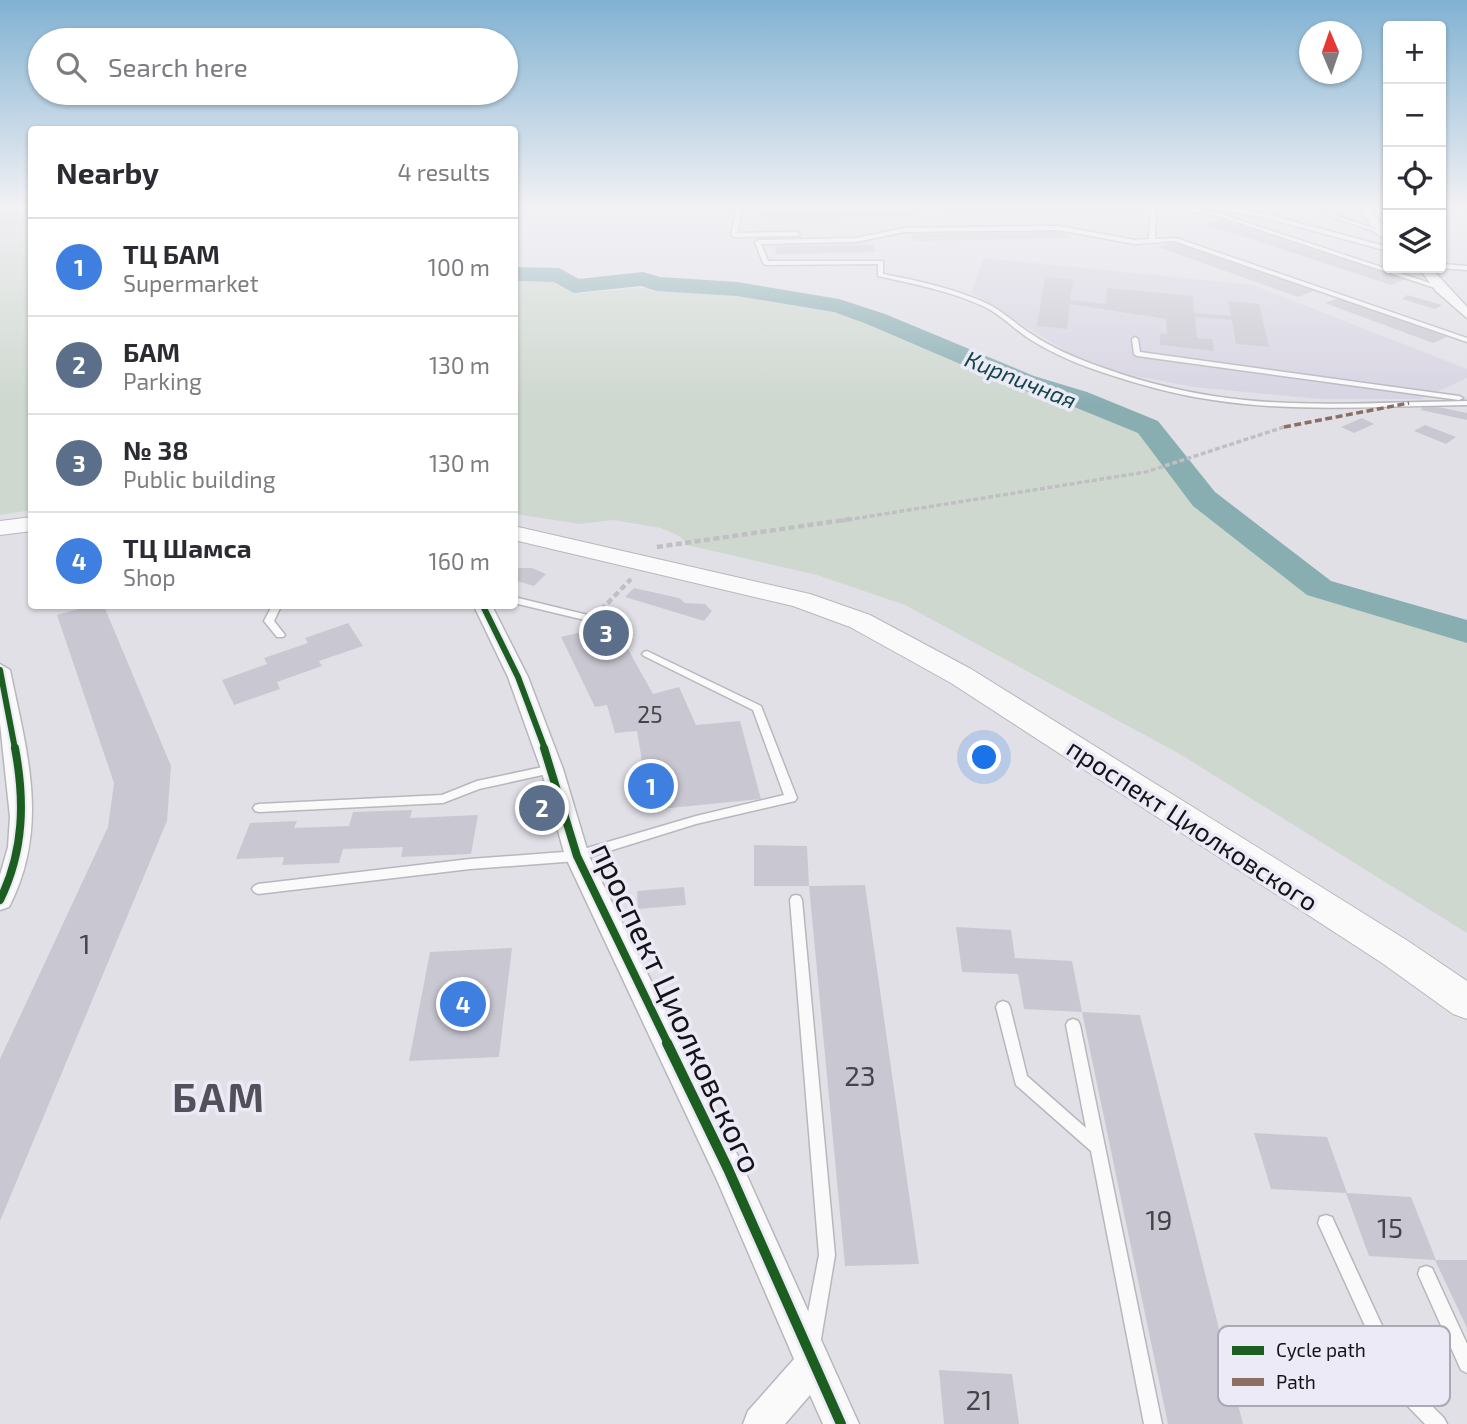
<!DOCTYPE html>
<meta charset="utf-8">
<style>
:root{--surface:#fff;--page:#f7f7f7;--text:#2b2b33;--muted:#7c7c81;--line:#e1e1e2;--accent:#ea580c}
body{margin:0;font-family:"Exo 2",sans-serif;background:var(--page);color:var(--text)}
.controls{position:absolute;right:21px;top:21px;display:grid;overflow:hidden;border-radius:7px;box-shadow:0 2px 5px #0004}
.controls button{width:63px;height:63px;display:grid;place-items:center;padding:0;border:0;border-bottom:2px solid var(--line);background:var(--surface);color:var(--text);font:35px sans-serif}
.compass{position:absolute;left:1299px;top:21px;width:63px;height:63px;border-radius:50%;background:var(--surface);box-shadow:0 2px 5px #0004;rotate:358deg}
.you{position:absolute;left:985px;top:758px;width:24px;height:24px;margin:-18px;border:5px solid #fff;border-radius:50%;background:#1a73e8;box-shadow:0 0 0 10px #1a73e833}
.badge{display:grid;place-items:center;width:46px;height:46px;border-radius:50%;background:var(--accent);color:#fff;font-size:23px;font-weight:700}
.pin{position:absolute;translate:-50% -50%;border:4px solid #fff;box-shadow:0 2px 7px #0006}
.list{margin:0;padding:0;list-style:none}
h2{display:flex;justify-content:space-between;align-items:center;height:91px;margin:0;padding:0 28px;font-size:30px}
h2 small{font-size:23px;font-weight:400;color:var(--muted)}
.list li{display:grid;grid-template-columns:46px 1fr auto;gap:21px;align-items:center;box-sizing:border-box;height:98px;padding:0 28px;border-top:2px solid var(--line)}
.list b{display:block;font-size:26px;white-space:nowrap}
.list p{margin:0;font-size:23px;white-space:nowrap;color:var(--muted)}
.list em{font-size:23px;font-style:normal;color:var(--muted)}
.icon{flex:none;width:38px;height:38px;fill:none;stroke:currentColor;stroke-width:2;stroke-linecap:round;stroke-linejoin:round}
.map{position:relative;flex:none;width:1467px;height:1424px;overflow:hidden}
.search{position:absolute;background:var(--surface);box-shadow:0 2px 5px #0004;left:28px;top:28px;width:490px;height:77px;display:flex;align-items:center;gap:18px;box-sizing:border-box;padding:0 24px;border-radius:38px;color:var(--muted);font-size:26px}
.panel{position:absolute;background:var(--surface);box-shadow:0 2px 5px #0004;left:28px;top:126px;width:490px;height:483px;border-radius:7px}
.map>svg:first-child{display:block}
</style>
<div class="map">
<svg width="1467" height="1424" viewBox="0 0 1467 1424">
<rect width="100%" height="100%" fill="#e1e0e7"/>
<!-- built -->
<path fill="#d7d4e2" d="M984 258 1253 285 1467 369V378L1421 399H1319L1194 387 1125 374 1072 355 971 293Z"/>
<!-- green -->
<path fill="#ced8cf" d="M0 205H31L32 510 0 515Z
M515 282H562L581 293 656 287 764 298 832 309 884 326 1134 428 1182 461 1215 511 1335 600 1467 636V933L1178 753 905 605 817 575 687 545 681 537 661 528 613 520 580 524 515 514Z"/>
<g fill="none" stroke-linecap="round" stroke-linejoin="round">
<!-- river -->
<path fill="#88aeb2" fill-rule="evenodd" d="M514 267 559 268 579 279 643 272 660 277 737 282 839 299 885 314 1034 376 1087 392 1158 421 1215 492 1331 581 1467 620V643L1307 595 1193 506 1138 433 1067 404 1016 388 867 324 834 312 737 296 657 291 641 286 574 293 554 282 514 281Z"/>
</g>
<!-- building -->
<path fill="#c9c8d2" d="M1138 207 1144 213 951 215 947 209Z
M913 210 916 217 765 219 764 212Z
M1220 219 1406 279 1391 285 1205 224Z
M1063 231 1069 238 914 241 910 234Z
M1174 242 1314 291 1298 297 1158 247Z
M873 245 876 252 776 254 775 246Z
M1045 277 1073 280 1070 300 1106 304 1107 288 1193 296 1194 313 1231 316 1228 301 1259 304 1269 347 1236 344 1232 320 1195 317 1197 338 1212 339 1214 351 1160 345V334H1167L1166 319 1070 304 1067 329 1037 326Z
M1407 295 1442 305 1435 309 1402 299Z
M1339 298 1447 337 1433 343 1325 303Z
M1424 404 1467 413V420L1421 410Z
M1362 418 1374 424 1354 433 1341 427Z
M1425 425 1456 437 1446 444 1414 431Z
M519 568H532L546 574 534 586 514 580V573Z
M634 588 679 598 685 603 705 604 712 611 704 621 625 597Z
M89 606H104L171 766 167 821 0 1221V1059L108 827 114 783 57 615Z
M348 623 363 646 319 661 322 666 277 682 280 689 234 705 222 680 267 664 264 658 308 643 305 638Z
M614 624 653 694 679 687 696 725 740 721 761 799 650 810 637 731 615 733 607 705 595 707 561 637Z
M412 810 410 818 478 815 471 854 401 857 403 847 343 849 339 863 282 865 284 857 236 859 250 823 297 821 294 828 349 826 353 812Z
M754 845 807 846 809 886 865 885 919 1264 845 1266 809 886H754Z
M684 887 686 905 638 909 637 891Z
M956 927 1011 930 1015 958 1072 961 1082 1012 1024 1009 1018 974 962 972Z
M512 948 499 1057 409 1061 430 952Z
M1082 1012 1140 1015 1243 1424H1168Z
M1254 1133 1327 1137 1347 1193 1411 1197 1436 1260H1467V1328L1435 1260 1369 1256 1346 1193 1271 1189Z
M939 1370 1012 1374 1019 1424H944Z"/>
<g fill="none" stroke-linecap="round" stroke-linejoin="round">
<!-- service casing -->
<g stroke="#b7b7bc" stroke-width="3">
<path id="service" d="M885 205H1048L1046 207 742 210 737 233 797 232 800 234 797 236 734 237 731 235 737 208 740 206Z
M1151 205H1168L1218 213 1442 287V289H1438L1215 215 1156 206 1155 239 1176 238 1467 338V342L1174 241 1135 244 1058 230 904 232 856 242 761 244 768 261H883V274C919 281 957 289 990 305 1005 313 1018 326 1033 335 1052 348 1074 357 1095 365 1133 379 1173 390 1213 396 1296 409 1383 402 1467 401V405C1383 406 1296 413 1213 400 1171 394 1130 382 1090 368 1068 360 1047 350 1028 338 1013 328 1001 315 985 307 951 291 914 284 878 276V264L766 265 763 263 755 242 758 240 856 238 904 228 1058 226 1135 240 1149 239Z
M1298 205H1305L1384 232 1379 233Z
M1214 206 1262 213 1388 247V251L1262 217 1212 209Z
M1441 264 1467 266V270L1441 268Z
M1135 337 1138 339 1140 352 1459 396 1463 398 1459 400 1137 356 1134 354 1132 339Z
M514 597 596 617 598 619 593 622 514 603Z
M272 606H281L274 621 285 635 283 637H277L264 621Z
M647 651 761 706 797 798 795 801 696 824 577 861 470 869 258 894 254 892 252 889 254 886 258 884 470 859 577 851 696 816 784 795 753 710 644 656 642 654 644 652Z
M552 765 556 766 558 769 556 772 479 789 443 803 259 812 255 811 253 808 255 805 259 804 442 795 477 781Z
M796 895 800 896 802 900 835 1255 821 1339 818 1345 812 1348 806 1345 803 1339 819 1255 790 900 792 896Z
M1003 1001 1008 1003 1010 1007 1027 1076 1086 1128 1066 1025 1068 1021 1073 1019 1078 1021 1080 1025 1162 1424H1144L1091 1151 1016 1085 996 1007 998 1003Z
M1326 1215 1332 1217 1408 1382 1444 1418 1447 1424H1425L1396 1394 1318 1223 1320 1217Z
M1426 1266 1432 1268 1467 1344V1373L1461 1370 1418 1274 1420 1268Z"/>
</g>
<!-- minor casing -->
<g stroke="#b7b7bc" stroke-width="3">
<path id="minor" d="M1357 205H1367L1388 233V241L1377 234Z
M1419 268H1431L1467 307V318L1436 291Z
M474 606H492L528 677 563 769 589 856 739 1158 859 1424H823L810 1395 785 1424H743L748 1411 794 1359 717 1180 565 856 541 769 508 677Z
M0 664 10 670C27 753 50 827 9 907L0 910V875L8 847 10 817 0 723Z"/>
</g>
<!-- secondary casing -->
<g stroke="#b7b7bc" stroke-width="2">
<path id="secondary" d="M32 517V531L0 535V521Z
M514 526 810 594 870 615 971 669 1408 941 1467 981V1019L1453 1014 1382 963 951 683 850 627 793 606 514 540Z"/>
</g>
<!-- path-far1 -->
<path stroke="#c0bfc2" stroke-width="3.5" stroke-dasharray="5 2.5" stroke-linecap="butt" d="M840 521 1146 472 1284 427"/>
<!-- path -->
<path stroke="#c0bfc2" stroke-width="4.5" stroke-dasharray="6 3.5" stroke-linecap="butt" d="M657 547 851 519
M601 610 631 579"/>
<!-- service -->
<use href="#service" fill="#fafafb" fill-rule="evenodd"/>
<!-- minor -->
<use href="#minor" fill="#fafafb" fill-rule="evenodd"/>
<!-- secondary -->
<use href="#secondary" fill="#fafafb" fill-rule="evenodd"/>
<!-- quiet -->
<path stroke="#8d6e63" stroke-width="3.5" stroke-dasharray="7 3.5" stroke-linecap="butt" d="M1284 427 1409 403"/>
<!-- cycleway-far2 casing -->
<g stroke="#eceaf7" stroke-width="10">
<path id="cycleway-far2" d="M483 606 518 677 545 749
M0 670 15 749"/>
</g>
<!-- cycleway-far1 casing -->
<g stroke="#eceaf7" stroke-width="12">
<path id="cycleway-far1" d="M544 748 577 856 668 1044
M0 900C24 851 25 801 15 748"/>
</g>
<!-- cycleway casing -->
<g stroke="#eceaf7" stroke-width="15">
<path id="cycleway" d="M667 1043 728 1169 841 1424"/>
</g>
<!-- cycleway-far2 -->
<use href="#cycleway-far2" stroke="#1b5e20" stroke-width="6"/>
<!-- cycleway-far1 -->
<use href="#cycleway-far1" stroke="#1b5e20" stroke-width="8"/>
<!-- cycleway -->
<use href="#cycleway" stroke="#1b5e20" stroke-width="10"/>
</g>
<!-- sky -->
<linearGradient id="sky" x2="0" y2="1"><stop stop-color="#81b2d2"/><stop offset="0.51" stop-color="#f2f1f4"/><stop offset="1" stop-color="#f2f1f4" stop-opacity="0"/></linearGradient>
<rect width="1467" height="404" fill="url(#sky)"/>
<g text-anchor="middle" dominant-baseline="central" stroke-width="7" stroke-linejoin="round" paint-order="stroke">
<!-- far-water labels -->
<g font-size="23" font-style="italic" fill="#134649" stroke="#eceaf7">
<text transform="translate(1021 379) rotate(22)">Кирпичная</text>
</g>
<!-- number labels -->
<g font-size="23" fill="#44444a">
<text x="650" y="714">25</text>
</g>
<!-- street labels -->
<g font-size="26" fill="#141418" stroke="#eceaf7">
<text transform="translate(1193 824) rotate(33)">проспект Циолковского</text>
</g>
<!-- near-number labels -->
<g font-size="28" fill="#44444a">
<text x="85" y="943">1</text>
<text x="860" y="1075">23</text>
<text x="1159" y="1219">19</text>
<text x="1390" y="1227">15</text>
<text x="979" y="1399">21</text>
</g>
<!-- near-street labels -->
<g font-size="32" fill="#141418" stroke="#eceaf7">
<text transform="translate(678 1007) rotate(65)">проспект Циолковского</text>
</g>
<!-- near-district labels -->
<g font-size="40" font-weight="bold" letter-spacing="2" fill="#52505a" stroke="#eceaf7">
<text x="219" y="1096">БАМ</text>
</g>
</g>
<!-- legend -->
<rect x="1218" y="1326" width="232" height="80" rx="10" fill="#eceaf7" stroke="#abaab4" stroke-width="2"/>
<rect x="1232" y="1346" width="32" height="9" fill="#1b5e20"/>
<rect x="1232" y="1378" width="32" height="8" fill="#8d6e63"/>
<g font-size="19" fill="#141418">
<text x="1276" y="1357">Cycle path</text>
<text x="1276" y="1389">Path</text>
</g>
</svg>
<div class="controls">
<button>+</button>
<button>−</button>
<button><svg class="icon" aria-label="locate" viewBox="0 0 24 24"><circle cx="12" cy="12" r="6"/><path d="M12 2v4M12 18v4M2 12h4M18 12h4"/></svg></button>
<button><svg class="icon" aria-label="layers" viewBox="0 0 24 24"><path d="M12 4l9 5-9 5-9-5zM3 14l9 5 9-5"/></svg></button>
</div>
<svg class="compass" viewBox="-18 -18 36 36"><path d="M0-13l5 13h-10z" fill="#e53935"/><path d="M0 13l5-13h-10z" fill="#7c7c81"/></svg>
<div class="you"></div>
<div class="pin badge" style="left:651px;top:786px;background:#3f7fe0">1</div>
<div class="pin badge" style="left:542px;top:808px;background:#5c6f8a">2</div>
<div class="pin badge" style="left:606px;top:633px;background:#5c6f8a">3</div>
<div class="pin badge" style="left:463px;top:1004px;background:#3f7fe0">4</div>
<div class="search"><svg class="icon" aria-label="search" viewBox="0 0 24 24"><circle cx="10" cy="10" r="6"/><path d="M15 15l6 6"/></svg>Search here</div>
<section class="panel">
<h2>Nearby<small>4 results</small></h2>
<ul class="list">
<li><span class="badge" style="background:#3f7fe0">1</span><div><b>ТЦ БАМ</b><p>Supermarket</p></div><em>100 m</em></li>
<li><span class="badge" style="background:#5c6f8a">2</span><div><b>БАМ</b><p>Parking</p></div><em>130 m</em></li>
<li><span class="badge" style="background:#5c6f8a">3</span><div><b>№ 38</b><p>Public building</p></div><em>130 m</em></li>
<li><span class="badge" style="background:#3f7fe0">4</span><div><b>ТЦ Шамса</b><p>Shop</p></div><em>160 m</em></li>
</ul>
</section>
</div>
